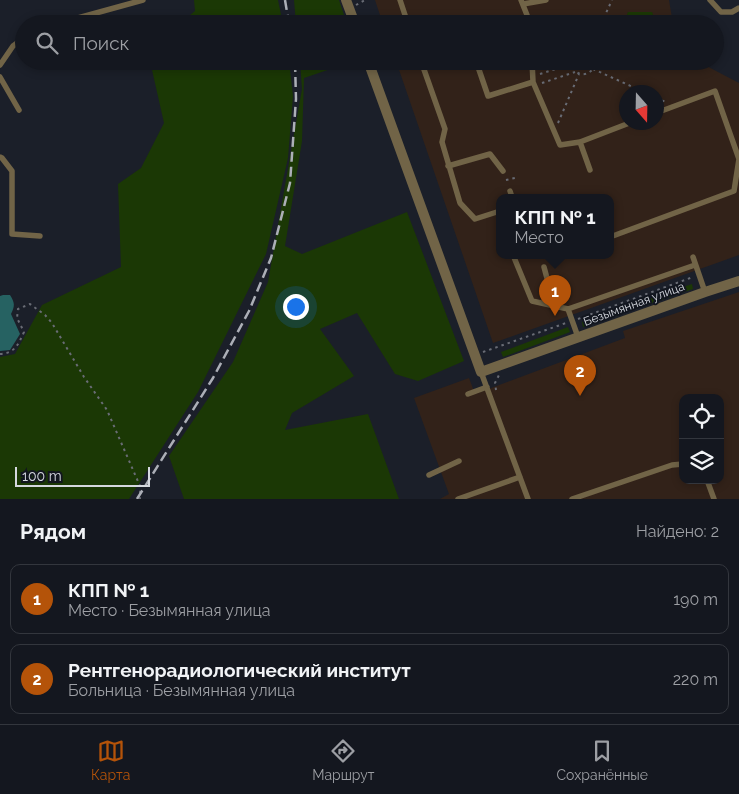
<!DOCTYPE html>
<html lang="ru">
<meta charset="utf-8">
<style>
:root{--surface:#14171f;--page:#1d2028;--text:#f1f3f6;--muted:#9d9fa4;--line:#33363d;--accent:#b45309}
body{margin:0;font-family:Raleway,sans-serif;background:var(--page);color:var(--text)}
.controls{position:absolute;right:15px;bottom:15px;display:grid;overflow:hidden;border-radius:10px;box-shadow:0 2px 8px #0003}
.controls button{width:45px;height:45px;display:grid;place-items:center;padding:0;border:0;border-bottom:1px solid var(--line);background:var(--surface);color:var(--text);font:25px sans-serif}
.compass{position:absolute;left:619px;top:85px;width:45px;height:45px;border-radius:50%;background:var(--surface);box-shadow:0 2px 8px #0003;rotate:160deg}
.scale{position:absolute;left:15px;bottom:12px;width:135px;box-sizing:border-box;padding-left:5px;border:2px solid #d5d8df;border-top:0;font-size:14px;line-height:18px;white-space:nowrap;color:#d5d8df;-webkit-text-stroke:4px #12161f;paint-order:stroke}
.you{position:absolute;left:295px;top:306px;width:18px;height:18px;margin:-12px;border:4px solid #fff;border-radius:50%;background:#1a73e8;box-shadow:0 0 0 8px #1a73e833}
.badge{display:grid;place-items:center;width:32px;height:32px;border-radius:50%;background:var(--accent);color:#fff;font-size:16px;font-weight:700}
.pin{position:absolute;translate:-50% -41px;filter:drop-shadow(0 1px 2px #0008)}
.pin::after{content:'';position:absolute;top:26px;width:18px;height:15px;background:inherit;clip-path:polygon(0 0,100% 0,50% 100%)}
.popup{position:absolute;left:496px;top:194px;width:118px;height:65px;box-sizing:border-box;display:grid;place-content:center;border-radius:10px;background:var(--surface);filter:drop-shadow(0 1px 4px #0005);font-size:16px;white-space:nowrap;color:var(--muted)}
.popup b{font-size:19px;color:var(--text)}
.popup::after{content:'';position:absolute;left:50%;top:100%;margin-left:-10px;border:10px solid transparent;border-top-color:var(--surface)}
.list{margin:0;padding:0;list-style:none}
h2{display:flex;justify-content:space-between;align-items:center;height:65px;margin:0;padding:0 20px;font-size:21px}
h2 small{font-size:16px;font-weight:400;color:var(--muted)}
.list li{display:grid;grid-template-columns:32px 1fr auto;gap:15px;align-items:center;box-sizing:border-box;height:70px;margin:0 10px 10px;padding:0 10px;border:1px solid var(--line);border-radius:10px}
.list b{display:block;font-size:19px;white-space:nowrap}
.list p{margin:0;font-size:16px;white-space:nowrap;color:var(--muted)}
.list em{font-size:16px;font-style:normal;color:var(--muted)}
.icon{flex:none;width:28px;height:28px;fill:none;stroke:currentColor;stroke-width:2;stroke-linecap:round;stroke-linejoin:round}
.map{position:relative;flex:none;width:739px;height:499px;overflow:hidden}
.search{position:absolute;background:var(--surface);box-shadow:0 2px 8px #0003;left:15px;right:15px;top:15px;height:55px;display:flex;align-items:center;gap:12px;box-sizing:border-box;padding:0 18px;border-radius:28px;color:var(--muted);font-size:19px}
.sheet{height:225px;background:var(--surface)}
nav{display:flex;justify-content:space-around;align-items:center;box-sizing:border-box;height:70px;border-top:1px solid var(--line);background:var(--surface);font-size:14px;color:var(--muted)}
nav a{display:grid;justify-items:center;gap:2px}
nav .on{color:var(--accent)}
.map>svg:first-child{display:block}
</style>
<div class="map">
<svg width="739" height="499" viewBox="0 0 739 499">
<rect width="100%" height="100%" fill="#1b1f29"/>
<!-- medical -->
<path fill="#322219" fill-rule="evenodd" d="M375 0H669L673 24H383Z
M396 61H697L739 83V255L493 343ZM626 92H656V122H626ZM500 197H610V255H500Z
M739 292V499H440L449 494 414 398 469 378 475 394 625 338 623 331ZM683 398H720V480H683Z"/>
<!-- green -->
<path fill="#1b3805" d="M194 0H278L283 24H179L195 11Z
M294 0H339L347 24H296Z
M628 12H652L657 24H623Z
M150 61H289L293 96 288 158 266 254 198 392 129 499H0V357L15 354 42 305 121 267 118 184 141 168 164 123Z
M300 61H354L304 78 302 141 285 246 302 254 407 212 464 361 418 381 395 374 357 313 320 329 354 376 292 413 285 430 368 414 399 499H184L169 456 233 362 268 282 302 89Z
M692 284 693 289 583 327 582 322Z
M568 327 570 332 503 357 501 352Z"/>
<!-- water -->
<path fill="#266262" d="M3 295H10C15 303 15 306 11 314L20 334 10 350 0 351V296Z"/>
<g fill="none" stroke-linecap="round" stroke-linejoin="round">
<!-- path -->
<path stroke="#696c75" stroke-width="2" stroke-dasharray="2.5 4" stroke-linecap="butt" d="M356 5 365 0
M601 24 612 0
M573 61C572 74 584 79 593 69V61
M594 65 605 61
M593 69 644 92
M540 74 572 64
M542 83 575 72
M656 98 666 102
M558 123 579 74
M506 180 515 178
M578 319 693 277
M483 352 566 323
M0 354C15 353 18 345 24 332L17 318 18 309 30 304 45 315 52 323 84 377 107 410 140 486V499
M496 390 495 383 499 375"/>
<!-- service -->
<path stroke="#716447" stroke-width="5.5" d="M400 0 408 24
M521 0 527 15 528 24
M710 0 721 12H732L739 8
M523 4 546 0
M56 24 143 0
M421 61 445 129 442 142 460 203 475 219 500 211
M476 61 488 96 533 82
M532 61 533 82 560 145 580 142 632 122
M0 65 13 46 24 38
M0 77 19 110
M580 142 590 170
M0 157 2 158 12 171V234L40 236
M448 166 490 154 503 171
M510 191 512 197
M610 237 734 191 739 159 715 91 656 113
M513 255 532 301 568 309 578 337
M539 255V256
M693 257 705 292
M544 267 548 282 551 304
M568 309 695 265
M481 372 528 499
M468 394 487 387
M429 475 459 461
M707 480 714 499
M458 499 520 477
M572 499 672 465 683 464"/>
<!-- minor -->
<path stroke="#716447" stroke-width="10" d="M346 0 355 24
M368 61 481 372 705 292 739 281"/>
<!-- rail -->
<path stroke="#acafb7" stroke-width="2.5" stroke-dasharray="10 5" stroke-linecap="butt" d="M285 0 289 24
M137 499 213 378 249 311 271 258 290 183 296 99 295 61"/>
</g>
<g text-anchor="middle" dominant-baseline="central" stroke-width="4" stroke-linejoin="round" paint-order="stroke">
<!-- street labels -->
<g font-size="12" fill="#d5d8df" stroke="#12161f">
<text transform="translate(634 304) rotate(-20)">Безымянная улица</text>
</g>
</g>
</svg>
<div class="controls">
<button><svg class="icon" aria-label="locate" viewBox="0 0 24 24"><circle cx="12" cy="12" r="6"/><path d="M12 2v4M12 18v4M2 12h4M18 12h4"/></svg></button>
<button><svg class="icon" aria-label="layers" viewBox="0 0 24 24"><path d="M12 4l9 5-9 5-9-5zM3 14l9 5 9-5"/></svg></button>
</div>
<svg class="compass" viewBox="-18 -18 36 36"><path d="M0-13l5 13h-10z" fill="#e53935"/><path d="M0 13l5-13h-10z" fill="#9d9fa4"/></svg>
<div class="scale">100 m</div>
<div class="you"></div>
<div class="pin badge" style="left:555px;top:316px">1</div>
<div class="popup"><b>КПП № 1</b>Место</div>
<div class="pin badge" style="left:580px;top:396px">2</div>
<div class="search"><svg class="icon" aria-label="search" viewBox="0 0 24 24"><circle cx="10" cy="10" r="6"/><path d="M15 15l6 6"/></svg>Поиск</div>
</div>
<section class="sheet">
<h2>Рядом<small>Найдено: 2</small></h2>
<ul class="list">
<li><span class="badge">1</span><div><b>КПП № 1</b><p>Место · Безымянная улица</p></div><em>190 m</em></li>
<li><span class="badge">2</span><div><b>Рентгенорадиологический институт</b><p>Больница · Безымянная улица</p></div><em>220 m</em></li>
</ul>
</section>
<nav>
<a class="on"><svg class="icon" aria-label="map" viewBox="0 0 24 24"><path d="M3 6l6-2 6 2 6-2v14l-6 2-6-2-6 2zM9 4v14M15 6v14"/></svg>Карта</a>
<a><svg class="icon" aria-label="directions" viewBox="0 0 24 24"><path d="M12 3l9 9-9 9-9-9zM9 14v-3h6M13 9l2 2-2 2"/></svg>Маршрут</a>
<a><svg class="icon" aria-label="saved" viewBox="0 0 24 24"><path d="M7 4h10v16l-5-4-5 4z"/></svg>Сохранённые</a>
</nav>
